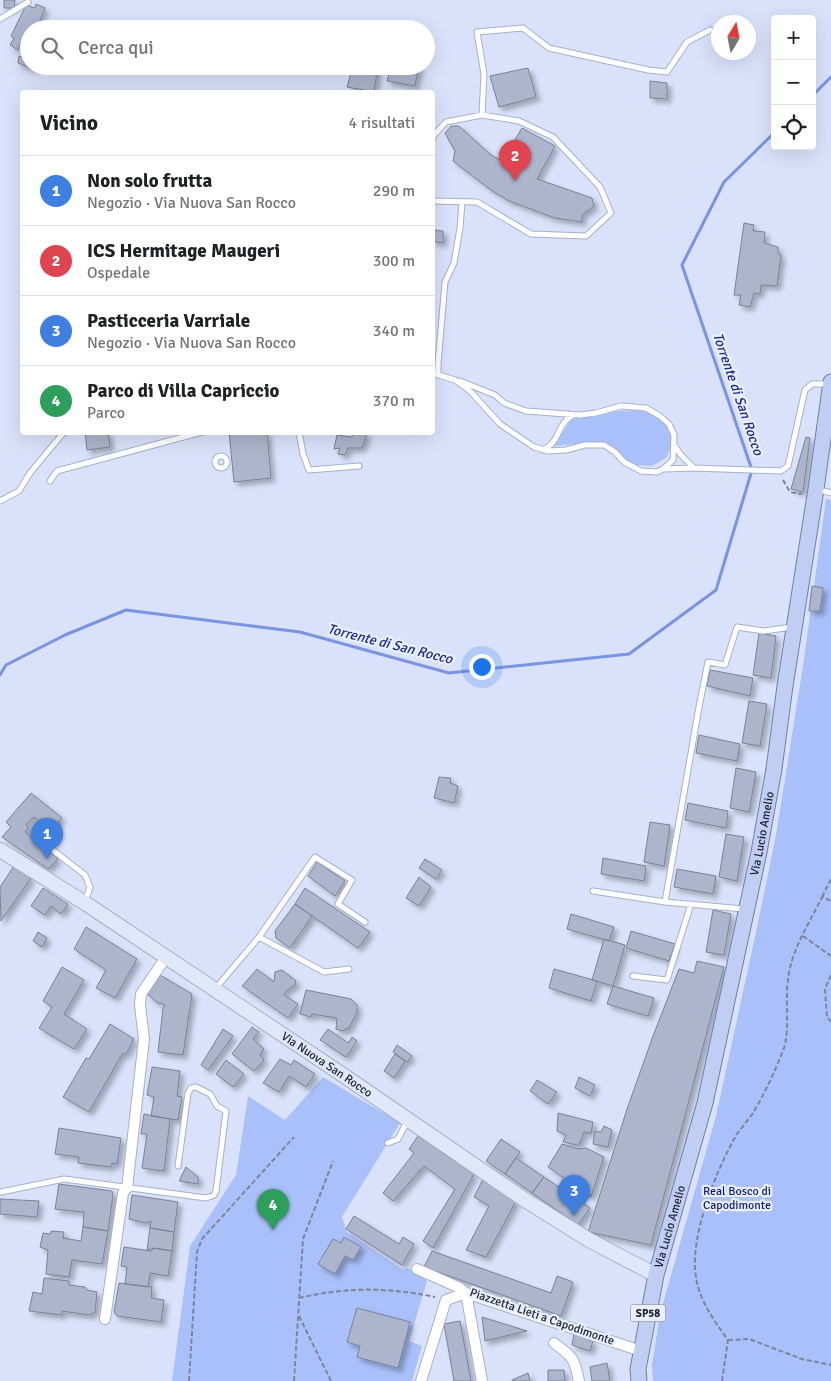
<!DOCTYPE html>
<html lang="it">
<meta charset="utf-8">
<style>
:root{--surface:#fff;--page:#f2f2f2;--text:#202124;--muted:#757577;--line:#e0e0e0;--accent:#111827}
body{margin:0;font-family:Signika,sans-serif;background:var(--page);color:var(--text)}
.controls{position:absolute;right:15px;top:15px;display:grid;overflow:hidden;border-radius:5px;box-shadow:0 5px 20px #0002}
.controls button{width:45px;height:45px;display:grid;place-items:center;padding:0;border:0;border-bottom:1px solid var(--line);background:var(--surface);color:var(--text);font:25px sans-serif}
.compass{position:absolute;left:711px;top:15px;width:45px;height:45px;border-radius:50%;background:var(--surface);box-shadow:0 5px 20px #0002;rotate:10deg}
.you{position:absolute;left:481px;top:666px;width:18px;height:18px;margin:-12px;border:4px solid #fff;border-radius:50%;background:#1a73e8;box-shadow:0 0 0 8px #1a73e833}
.badge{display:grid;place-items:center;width:32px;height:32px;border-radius:50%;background:var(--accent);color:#fff;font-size:16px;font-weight:700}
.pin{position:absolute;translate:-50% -41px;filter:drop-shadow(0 1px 2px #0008)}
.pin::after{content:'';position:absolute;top:26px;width:18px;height:15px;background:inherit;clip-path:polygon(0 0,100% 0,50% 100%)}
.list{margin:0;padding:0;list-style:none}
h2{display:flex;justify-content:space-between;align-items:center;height:65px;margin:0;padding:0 20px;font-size:21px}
h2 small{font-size:16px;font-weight:400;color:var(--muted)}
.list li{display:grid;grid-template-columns:32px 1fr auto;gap:15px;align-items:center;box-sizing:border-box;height:70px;padding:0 20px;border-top:1px solid var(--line)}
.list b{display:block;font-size:19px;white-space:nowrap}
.list p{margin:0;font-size:16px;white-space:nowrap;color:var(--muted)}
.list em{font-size:16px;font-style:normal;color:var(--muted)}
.icon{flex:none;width:28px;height:28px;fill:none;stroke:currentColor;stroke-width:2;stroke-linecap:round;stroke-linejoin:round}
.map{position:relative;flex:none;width:831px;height:1381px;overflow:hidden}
.search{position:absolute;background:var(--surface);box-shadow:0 5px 20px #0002;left:20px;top:20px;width:415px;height:55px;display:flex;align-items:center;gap:12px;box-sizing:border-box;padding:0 18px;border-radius:28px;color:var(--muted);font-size:19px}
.panel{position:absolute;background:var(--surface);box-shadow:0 5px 20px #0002;left:20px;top:90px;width:415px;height:345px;border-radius:5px}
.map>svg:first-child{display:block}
</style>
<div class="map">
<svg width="831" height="1381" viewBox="0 0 831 1381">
<defs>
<filter id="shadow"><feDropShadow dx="4" dy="4" stdDeviation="2.5" flood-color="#0004"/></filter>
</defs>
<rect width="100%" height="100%" fill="#d9e2fa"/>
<!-- green -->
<path fill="#aac0fb" d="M640 410 657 416 666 426 671 436V447L666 458 652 466 636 465 629 462 613 446 600 442 554 446 570 421 578 417H594L617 411Z
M826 499 831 500V1381H653L652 1365 660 1314 716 1116 756 932 776 835 803 666Z
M323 1077 400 1123 342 1217 347 1232 403 1270 408 1268 427 1281 409 1341 422 1346 412 1381H172L190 1246 236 1175 248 1096 285 1120Z"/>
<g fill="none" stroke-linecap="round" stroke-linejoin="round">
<!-- stream -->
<path stroke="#7994e4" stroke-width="3" d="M812 96 831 77
M0 675 6 665 65 635 126 610 300 632 449 673 629 654 716 590 752 470 682 265 724 182 775 132"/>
</g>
<!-- building -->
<path fill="#acb5cc" stroke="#798298" filter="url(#shadow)" d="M4 0H15L14 8H4Z
M36 4 45 8 37 29H29V41L23 37 18 50 10 45 14 38 11 36 26 5 35 8Z
M19 56 29 60V66H34L33 69 18 63Z
M353 66H378L374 92 347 87Z
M391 66H419L415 86 387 81Z
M528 68 536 97 499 107 490 76Z
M650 81 667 83V99L650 98Z
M451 126H459L491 155 502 161 522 128 555 146 537 179 592 198 594 206 582 215V222L555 218 509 201 491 190 453 161 455 151 445 133Z
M744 223 754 225 753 231 765 232 764 243 778 247V254L781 255 777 286 761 285 760 294 754 293 750 307 739 305 741 295H734Z
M432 230 443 231V243L432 241Z
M85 432H108L110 447 87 450Z
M229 432H267L271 478 234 482Z
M355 432H363L367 434 362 448H348L345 455 338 454 340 448 334 449 337 435 352 437Z
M806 437 810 438 803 492 791 489Z
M812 586 823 588 820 611H809Z
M759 633 776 636 771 678 753 675Z
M710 670 753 678 750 696 707 686Z
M749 701 767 704 760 746 742 743Z
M699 735 740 744 737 761 696 753Z
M736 768 756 772 749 812 730 808Z
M439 777 451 778 450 783 458 786 454 803 434 798Z
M31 793 62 818 50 830 34 817 26 824 28 828 25 832 58 859 48 869 2 837 11 827 6 822Z
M688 803 728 811 726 828 685 820Z
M650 822 670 825 664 866 644 862Z
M726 834 744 837 737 881 719 877Z
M603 858 646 866 644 881 601 874Z
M425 859 442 870 436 879 419 868Z
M317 862 345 881 335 896 308 876Z
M14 866 31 878 1 921 0 887Z
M677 869 716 876 713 894 674 887Z
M419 877 431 887 419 906 406 898Z
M43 888 68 904 61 914 51 906 45 915 31 906Z
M305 888 370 932 358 948 295 904Z
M295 904 312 916 290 948 276 938 275 931Z
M713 910 731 914 724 955 706 952Z
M571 914 614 927 609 941 567 929Z
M86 927 137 959 115 998 96 988 106 970 74 949Z
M631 931 675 944 669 961 626 948Z
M38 932 47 938 42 947 33 941Z
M604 939 625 945 613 986 592 980Z
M697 961 724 967 651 1245 588 1232 627 1109 653 1036 679 969 694 973Z
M62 967 84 980 64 1014 87 1029 74 1049 39 1028 52 1007 43 1001Z
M257 969 274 982 275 972 282 970 296 981 295 985 286 991 284 995 298 1004 288 1018 242 986Z
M554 969 597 981 591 1001 549 988Z
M160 975 192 994 183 1055 158 1052 163 1008 165 1005 161 1003 159 1004 147 994Z
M613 986 654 998 648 1016 607 1004Z
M306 990 351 999 357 1005V1012L349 1028 342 1031 336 1029 337 1018 312 1014 311 1017 300 1014Z
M110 1024 134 1039 126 1054H122L89 1112 63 1097 86 1058 89 1059Z
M252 1027 259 1032 253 1039 264 1049 260 1055 264 1060 254 1071 232 1054Z
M223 1029 233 1036 208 1070 201 1065Z
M328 1029 348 1043 352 1037 357 1041 346 1057 320 1040Z
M397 1045 412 1056 407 1062 393 1052Z
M395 1054 405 1061 394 1078 384 1071Z
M280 1059 291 1065 294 1060 315 1074 306 1087 289 1076 279 1092 263 1083Z
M226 1060 244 1074 233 1087 216 1074Z
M152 1067 180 1071 177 1096 182 1097 178 1120 151 1116 154 1097 147 1095Z
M579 1077 595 1085 590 1096 575 1088Z
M537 1080 557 1092 548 1104 530 1091Z
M558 1113 593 1122 591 1133 584 1132 580 1143 577 1145 563 1142 566 1135 557 1131Z
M144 1114 170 1119 164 1171 142 1168 147 1134H141Z
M604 1126 612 1130 608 1147 593 1144 595 1131 601 1132Z
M59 1128 121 1138 117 1164 112 1163 111 1167 78 1163 79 1157 55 1154Z
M418 1136 474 1174 433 1248 423 1241 455 1189 424 1166 393 1201 383 1193 414 1153 409 1149Z
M501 1139 520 1152 505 1174 486 1161Z
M562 1144 578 1149 586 1148 604 1157 591 1197 548 1167Z
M516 1158 544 1177 532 1193 505 1174Z
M186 1167 198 1177V1184L179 1181Z
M544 1177 590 1208 578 1225 532 1193Z
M483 1179 516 1201 486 1257 466 1250 489 1206 474 1197Z
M59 1184 112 1191 113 1195 108 1231 83 1227 84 1212 55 1209Z
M132 1195 178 1202 174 1232 150 1228 151 1221 146 1223 129 1219Z
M0 1199 39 1201 37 1217 0 1214Z
M354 1216 399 1244 403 1237 414 1244 402 1265 346 1229Z
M83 1227 108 1231 102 1264 72 1260 69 1277 46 1274 48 1250 40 1247 43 1233 50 1234 51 1231 64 1232 63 1238 81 1241Z
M150 1228 174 1232 172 1251 154 1248 147 1250Z
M344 1237 361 1247 353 1260 345 1256 335 1274 318 1264 333 1239 341 1243Z
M124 1247 151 1251 154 1248 172 1251 168 1276 150 1273 148 1287 125 1284 127 1267 121 1266Z
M432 1251 551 1293 557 1276 573 1282 561 1316 424 1267Z
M44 1278 69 1281V1285L85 1287 87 1290 97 1292 95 1312 89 1315 62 1311V1315L29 1311 33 1292 42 1294Z
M119 1283 152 1287 151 1298 164 1300 161 1322 117 1316 114 1312Z
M357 1308 410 1322 398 1368 357 1357 360 1346 347 1342Z
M482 1317 527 1331 485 1341Z
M460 1321 471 1381H454L444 1324Z
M574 1334 593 1341 590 1351 572 1345Z
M607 1363 610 1381H592L590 1367Z
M548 1370H564L565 1381H548Z
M528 1373 530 1381H512V1380Z"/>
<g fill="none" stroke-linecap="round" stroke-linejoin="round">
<!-- lane casing -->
<g stroke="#a7b0c7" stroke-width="7">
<path id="lane" d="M0 19 28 2
M482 115 484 74 477 32 523 28 549 48 648 70 667 72 687 42 710 30
M432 141 434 135 446 122 482 115 519 121 553 137 600 187 611 213 586 236 531 234 477 202 432 201
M432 373 455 380 470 391 500 424 534 447 548 451 566 450 585 445H604L615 452 624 462 641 471 657 472 663 469 694 468 781 471 788 466 805 390 812 384H828
M438 373V364L445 282 454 263 460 228 462 202
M460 381 495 395 504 403 526 411 580 415 596 413 621 406 646 408 660 416 669 424 674 435 673 460 663 469
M299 432 303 454 309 470 359 466
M675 446 680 454 694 468
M543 450C558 442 555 435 564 423 566 420 570 417 573 415
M215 462a6 6 0 1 1 12 0a6 6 0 1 1-12 0Z
M50 481 57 471 202 432
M817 489 831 493
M0 501 19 491 30 473 64 432
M35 833 54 851 85 875 90 887 85 902
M593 891 665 902 744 909
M665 902 699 707 708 662 725 665 737 627 764 631 792 627
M259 937 315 857 352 880 338 904 365 922
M633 976 667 980 691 904
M215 989 259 937 324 972 349 969
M388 1143 398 1139 408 1120
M1 1192 64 1179 206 1198 214 1195 216 1191 226 1111 217 1106 210 1094 196 1087 191 1088 188 1093 178 1166"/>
</g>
<!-- street casing -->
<g stroke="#a7b0c7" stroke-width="12">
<path id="street" d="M417 1269 460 1288 466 1293 641 1351
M466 1293 482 1381
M105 1319 123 1193 127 1188 144 1039 140 1005 141 994 166 957
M554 1343C572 1356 575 1359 579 1381
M421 1381 446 1300 466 1293"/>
</g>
<!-- secondary casing -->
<g stroke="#a7b0c7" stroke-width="16">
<g id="secondary">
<path id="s1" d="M0 850 85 903 340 1073 525 1200 589 1240 656 1275"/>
</g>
</g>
<!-- primary casing -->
<g stroke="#6e7eaa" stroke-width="17">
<g id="primary">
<path id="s2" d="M639 1381 638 1369 656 1275 705 1103 759 852 774 769 785 686 816 489 831 382"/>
</g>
</g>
<!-- path -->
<path stroke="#7e8596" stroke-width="2" stroke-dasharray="5 2.5" stroke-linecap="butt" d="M783 480 790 492 802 494
M822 897 831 879
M803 936 831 956
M831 975 825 989 827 1017 831 1022
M299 1298C347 1287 387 1287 435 1297
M299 1316 331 1381
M728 1340 749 1339 802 1359 831 1365
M189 1381 197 1252 202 1239 294 1137
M294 1381 303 1239 333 1161
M722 1381 728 1340C715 1322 699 1300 696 1277 689 1237 717 1168 737 1134 742 1127 748 1120 753 1113 765 1093 776 1069 784 1048 790 1029 785 999 788 980 791 950 809 924 822 897L831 901"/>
<!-- lane -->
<use href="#lane" stroke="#fff" stroke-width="5"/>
<!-- street -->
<use href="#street" stroke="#fff" stroke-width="10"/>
<!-- secondary -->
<use href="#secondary" stroke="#e0e7f9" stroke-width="14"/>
<!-- primary -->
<use href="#primary" stroke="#c1cef4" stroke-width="15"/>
</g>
<g text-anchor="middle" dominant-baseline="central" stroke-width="4.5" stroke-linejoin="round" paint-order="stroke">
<!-- shield labels -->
<rect fill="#e9effe" stroke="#5d626c" stroke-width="1" x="630.5" y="1304.5" width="35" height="17" rx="4"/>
<g font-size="11" font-weight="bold" fill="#21252e">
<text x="648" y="1313">SP58</text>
</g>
<!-- street labels -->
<g font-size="12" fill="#21252e" stroke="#e9effe">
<text stroke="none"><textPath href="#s2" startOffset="562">Via Lucio Amelio</textPath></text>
<text stroke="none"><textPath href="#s1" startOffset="391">Via Nuova San Rocco</textPath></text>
<text stroke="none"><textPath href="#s2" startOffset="158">Via Lucio Amelio</textPath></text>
<text transform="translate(542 1317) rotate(19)">Piazzetta Lieti a Capodimonte</text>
</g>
<!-- park labels -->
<g font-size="12" fill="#121c78" stroke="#e9effe">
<text x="737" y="1191">Real Bosco di<tspan x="737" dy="14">Capodimonte</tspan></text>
</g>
<!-- water labels -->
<g font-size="14" font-style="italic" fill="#1c2d88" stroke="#e9effe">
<text transform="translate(738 394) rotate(71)">Torrente di San Rocco</text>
<text transform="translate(390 644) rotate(14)">Torrente di San Rocco</text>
</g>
</g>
</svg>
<div class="controls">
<button>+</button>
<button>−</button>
<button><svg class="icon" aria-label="locate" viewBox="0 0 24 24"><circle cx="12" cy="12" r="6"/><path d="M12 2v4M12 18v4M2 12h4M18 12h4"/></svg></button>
</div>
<svg class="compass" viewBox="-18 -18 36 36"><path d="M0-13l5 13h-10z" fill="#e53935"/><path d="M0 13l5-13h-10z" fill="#757577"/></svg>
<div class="you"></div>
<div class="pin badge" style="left:47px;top:859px;background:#3f7fe0">1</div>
<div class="pin badge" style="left:515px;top:181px;background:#e0444e">2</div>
<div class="pin badge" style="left:574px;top:1216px;background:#3f7fe0">3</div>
<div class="pin badge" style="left:273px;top:1230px;background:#2e9e5b">4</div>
<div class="search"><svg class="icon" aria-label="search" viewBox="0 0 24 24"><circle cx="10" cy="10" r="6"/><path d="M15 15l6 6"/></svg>Cerca qui</div>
<section class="panel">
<h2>Vicino<small>4 risultati</small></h2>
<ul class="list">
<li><span class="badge" style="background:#3f7fe0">1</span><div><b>Non solo frutta</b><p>Negozio · Via Nuova San Rocco</p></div><em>290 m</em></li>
<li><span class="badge" style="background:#e0444e">2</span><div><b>ICS Hermitage Maugeri</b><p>Ospedale</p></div><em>300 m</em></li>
<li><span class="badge" style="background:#3f7fe0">3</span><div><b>Pasticceria Varriale</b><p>Negozio · Via Nuova San Rocco</p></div><em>340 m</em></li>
<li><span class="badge" style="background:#2e9e5b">4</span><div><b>Parco di Villa Capriccio</b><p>Parco</p></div><em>370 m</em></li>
</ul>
</section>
</div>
